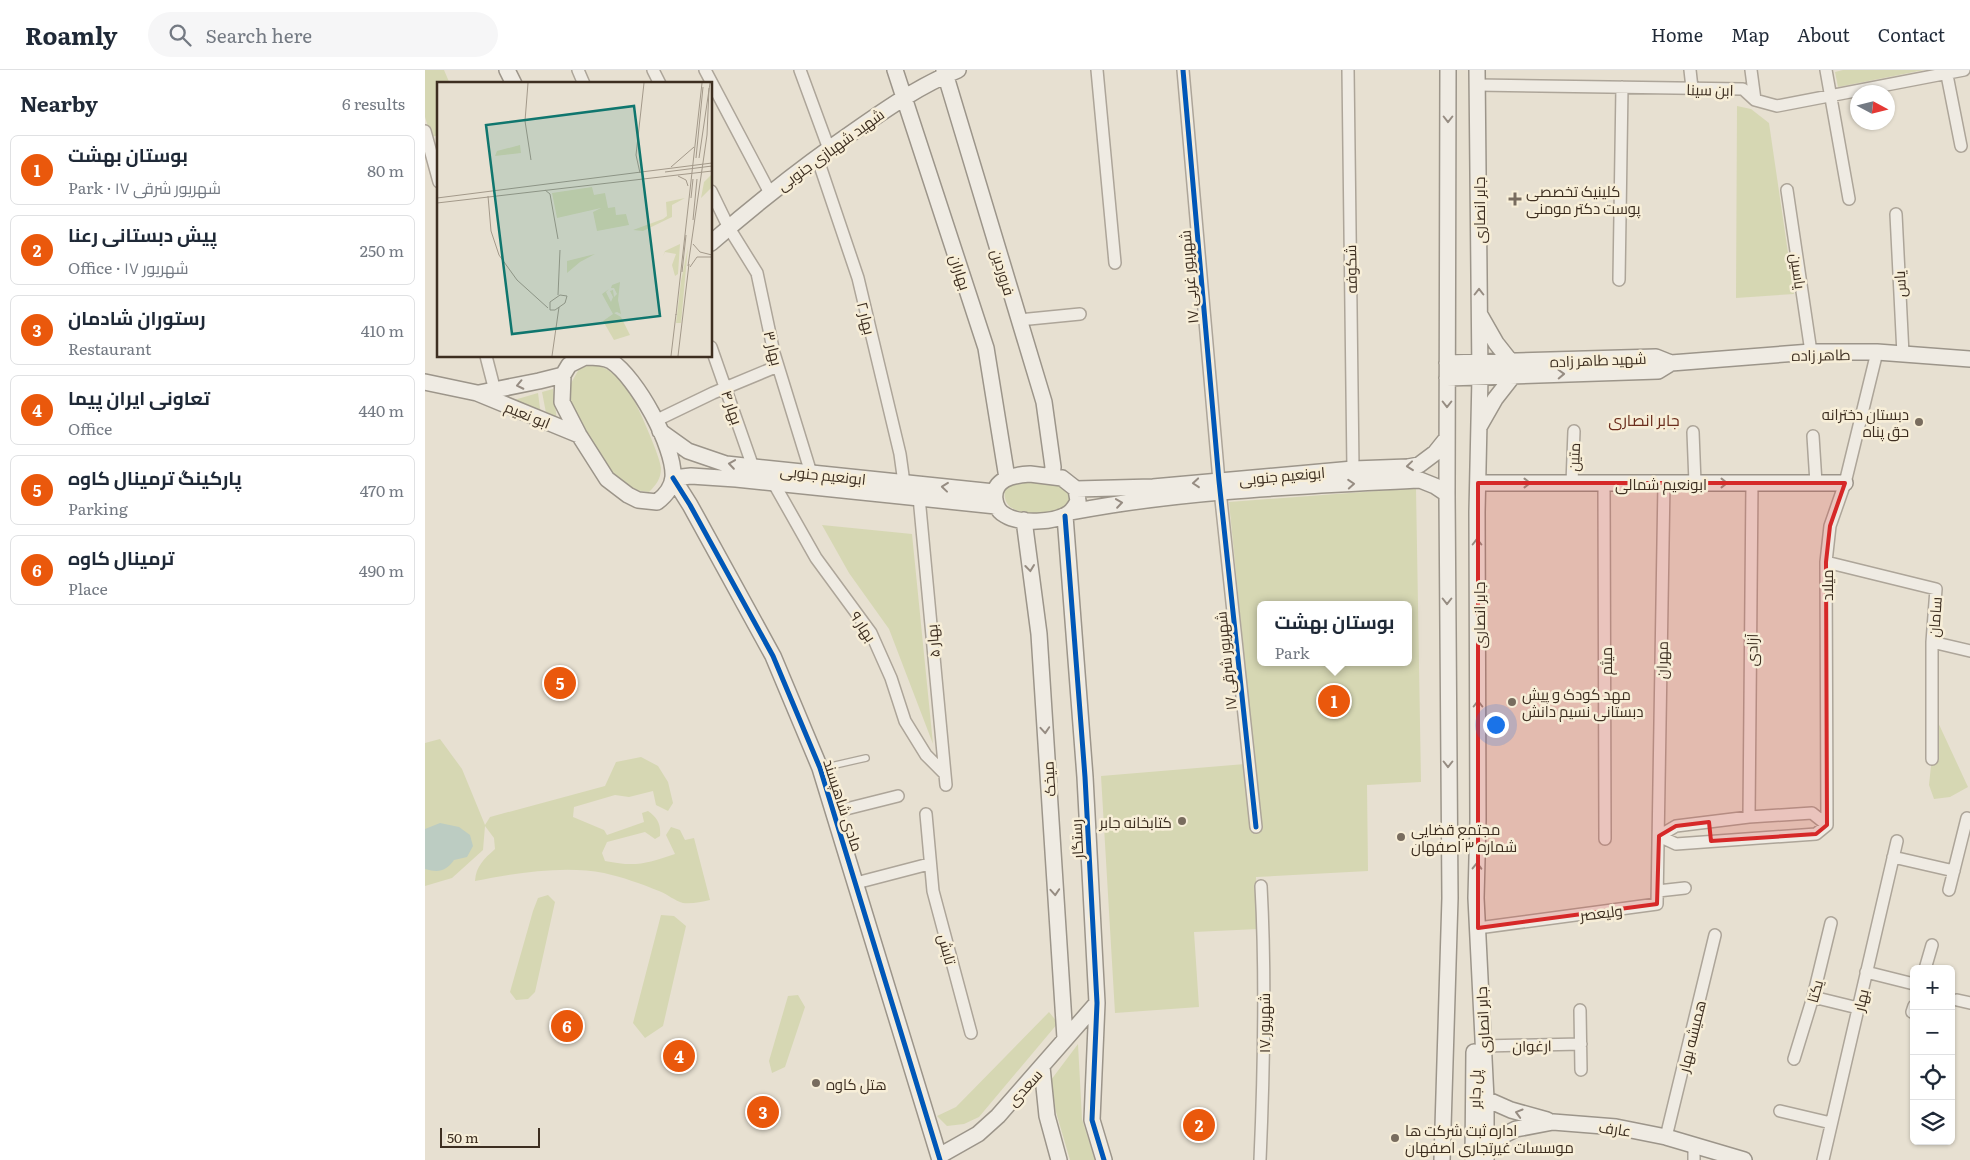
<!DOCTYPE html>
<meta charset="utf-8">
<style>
:root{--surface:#fff;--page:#f6f6f7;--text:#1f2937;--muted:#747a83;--line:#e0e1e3;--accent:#ea580c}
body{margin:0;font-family:Literata,Cairo,serif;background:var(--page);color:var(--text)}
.controls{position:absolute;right:15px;bottom:15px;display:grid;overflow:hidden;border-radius:8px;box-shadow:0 1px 4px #0004}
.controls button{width:45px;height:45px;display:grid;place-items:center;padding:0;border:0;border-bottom:1px solid var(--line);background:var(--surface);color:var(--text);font:25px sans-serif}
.compass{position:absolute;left:1425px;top:15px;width:45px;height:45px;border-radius:50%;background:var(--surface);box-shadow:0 1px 4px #0004;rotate:97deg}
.scale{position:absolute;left:15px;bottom:12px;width:100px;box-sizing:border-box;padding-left:5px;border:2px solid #3d2e20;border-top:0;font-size:14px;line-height:18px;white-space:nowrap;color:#3d2e20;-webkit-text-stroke:4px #f7eed8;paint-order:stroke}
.you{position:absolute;left:1070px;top:654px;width:18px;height:18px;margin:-12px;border:4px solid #fff;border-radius:50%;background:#1a73e8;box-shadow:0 0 0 8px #1a73e833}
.badge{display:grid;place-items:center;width:32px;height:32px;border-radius:50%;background:var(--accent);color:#fff;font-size:16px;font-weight:700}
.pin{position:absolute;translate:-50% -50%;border:2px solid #fff;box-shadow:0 1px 5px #0006}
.popup{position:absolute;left:832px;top:531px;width:155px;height:65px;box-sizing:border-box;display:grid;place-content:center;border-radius:8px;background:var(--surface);filter:drop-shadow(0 1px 4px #0005);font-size:16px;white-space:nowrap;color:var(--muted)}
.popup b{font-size:19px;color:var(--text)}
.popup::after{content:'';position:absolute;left:50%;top:100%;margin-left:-10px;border:10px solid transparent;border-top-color:var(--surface)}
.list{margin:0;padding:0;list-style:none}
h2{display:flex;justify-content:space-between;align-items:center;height:65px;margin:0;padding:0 20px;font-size:21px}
h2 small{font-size:16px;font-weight:400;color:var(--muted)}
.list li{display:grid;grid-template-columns:32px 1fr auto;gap:15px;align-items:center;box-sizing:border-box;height:70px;margin:0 10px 10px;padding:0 10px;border:1px solid var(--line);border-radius:8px}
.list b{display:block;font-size:19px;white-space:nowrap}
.list p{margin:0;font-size:16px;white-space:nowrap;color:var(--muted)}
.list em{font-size:16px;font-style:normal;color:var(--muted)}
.icon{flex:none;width:28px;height:28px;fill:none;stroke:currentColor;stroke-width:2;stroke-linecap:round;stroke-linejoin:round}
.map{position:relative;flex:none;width:1545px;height:1090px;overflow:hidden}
header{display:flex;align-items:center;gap:30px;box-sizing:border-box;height:70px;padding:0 25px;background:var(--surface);border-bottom:1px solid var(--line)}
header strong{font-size:24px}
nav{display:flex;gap:28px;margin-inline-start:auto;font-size:18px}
.search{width:350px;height:45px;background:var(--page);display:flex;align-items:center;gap:12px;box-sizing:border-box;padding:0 18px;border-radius:28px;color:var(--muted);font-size:19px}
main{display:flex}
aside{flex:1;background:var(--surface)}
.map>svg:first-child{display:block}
</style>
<header>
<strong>Roamly</strong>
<div class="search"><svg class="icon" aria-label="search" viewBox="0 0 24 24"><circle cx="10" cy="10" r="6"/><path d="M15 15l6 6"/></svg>Search here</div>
<nav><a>Home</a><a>Map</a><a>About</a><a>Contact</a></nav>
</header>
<main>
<aside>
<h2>Nearby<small>6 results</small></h2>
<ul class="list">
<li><span class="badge">1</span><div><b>بوستان بهشت</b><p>Park · ۱۷ شهریور شرقی</p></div><em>80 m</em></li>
<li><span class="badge">2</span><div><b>پیش دبستانی رعنا</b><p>Office · ۱۷ شهریور</p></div><em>250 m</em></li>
<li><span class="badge">3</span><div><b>رستوران شادمان</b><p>Restaurant</p></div><em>410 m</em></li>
<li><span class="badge">4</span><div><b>تعاونی ایران پیما</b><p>Office</p></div><em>440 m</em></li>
<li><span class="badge">5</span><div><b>پارکینگ ترمینال کاوه</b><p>Parking</p></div><em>470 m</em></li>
<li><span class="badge">6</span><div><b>ترمینال کاوه</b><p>Place</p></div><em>490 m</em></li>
</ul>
</aside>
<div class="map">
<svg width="1545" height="1090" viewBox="0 0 1545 1090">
<rect width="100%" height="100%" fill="#e7e0d1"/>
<!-- green -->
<path fill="#d6d7b3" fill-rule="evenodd" d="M0 0H19L25 14H14V65L6 67 0 47Z
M1418 0H1499L1413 17 1410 2Z
M1312 36 1326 39 1344 53 1369 224 1311 228Z
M170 293C181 299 190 303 199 312 207 322 236 387 236 398 236 409 231 415 224 422L209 420 193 411 179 394 146 336 145 315 154 299Z
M128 319 132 350 122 348 117 322Z
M113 323 116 346 82 332Z
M587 410 632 412 644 423C644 428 645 434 641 438 632 446 596 445 587 438 579 433 579 424 580 416Z
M991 418 996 712 942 715 943 801 831 807 833 859 769 862 774 937 690 943 676 706 820 694 836 756 804 432ZM835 535H983V592H835Z
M397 455 487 464 508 674 464 559 424 503Z
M1511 648 1543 717 1525 727 1509 729 1504 715Z
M15 669 37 699 60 755 65 747 180 716 191 692 216 687 233 696 243 712 248 733 243 741 231 735 228 721 204 727 190 725 149 737 148 747 179 760 182 765 219 752 217 743 223 741C233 748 236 755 235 766L230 769 220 762 182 772 177 783 180 791C210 797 221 794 250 784L241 765 246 757 255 760 260 770 269 768 285 830C276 832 267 834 258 833 250 831 242 824 234 821 217 814 197 807 179 803 140 795 89 803 50 811 51 796 59 789 70 779L69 768 60 756 58 780 27 808 0 816V673Z
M123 825 130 832 110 922 103 929 91 930 85 922 108 841 113 828Z
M236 845 249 846 261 856 238 956 220 968 208 953Z
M373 925 380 937 360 997 347 1003 344 991 363 926Z
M624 942 633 953 554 1047 539 1054 522 1056 512 1046 531 1037Z
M653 974 657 1049 670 1090H645L631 1042 626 1010Z"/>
<!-- water -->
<path fill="#bcccc2" d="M15 753 34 757 45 765 48 776 42 787 29 790C21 801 14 803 0 799V759Z"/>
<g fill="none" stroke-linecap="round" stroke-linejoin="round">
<!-- lane casing -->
<g stroke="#ada599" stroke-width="8">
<path id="lane" d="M397 698 441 688"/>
</g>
<!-- street casing -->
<g stroke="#ada599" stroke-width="14">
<path id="street" d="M153 0 159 14
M228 0 235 14
M280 0 345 123
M375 0 404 79
M672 0 690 193
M758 0 794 411 831 757
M923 0 928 399
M1265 0 1267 18
M1326 0 1330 30
M1401 0 1424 129
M1521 0 1536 76
M1052 15 1318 19 1330 30 1352 36 1539 0
M0 61 14 112
M392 87 433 208 475 384 479 413
M1362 120 1386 282
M286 121 304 158 332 203 349 283 386 403
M1471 144 1478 284
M1194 210 1197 17
M594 250 655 244
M286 277 328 397
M61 286 70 321
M230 351 288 323 353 296
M1268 362 1270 413
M1388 366 1391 413
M348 412 391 488 446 563 466 608 480 651 501 685 520 704
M1147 413 1149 361
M1179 413 1180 769
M494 427 521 715
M1401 492 1511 519 1507 572V689
M1507 572 1545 581
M409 742 473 726
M1387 743 1402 755 1391 764 1251 774 1234 766 1251 756 1324 747Z
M501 744 508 821 546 963
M1324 747 1327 413
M1402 755 1401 492 1405 456 1420 413 1452 282
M1468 787 1529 801
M431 813 504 794
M1524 820 1542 748
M1233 821 1260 818
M1053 858 1232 834 1239 413
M1500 899 1507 875
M1441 902 1489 914
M1388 927 1433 938
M1532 930 1545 933
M1155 940 1156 1000
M1487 942 1489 936
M1058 976 1156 974
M1369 989 1388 927 1406 853
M1355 1041 1406 1053
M1241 1067 1290 865
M1269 1076V1090
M835 1090C839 999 841 907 836 816
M1398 1090 1472 771"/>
</g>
<!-- secondary casing -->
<g stroke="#9c958a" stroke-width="18">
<path id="secondary" d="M82 0 89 14
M470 0 561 278 582 408
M519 0 619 332 628 397 627 407
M1052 0 1055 307 1052 442 1053 750 1051 828 1061 1029V1090
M286 173C333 132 380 95 431 60 464 37 496 15 533 0
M1055 245 1071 273 1086 292
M160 287C168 287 179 287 186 291 211 307 250 377 248 407 247 418 240 426 232 432L213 430 203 425 182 409 154 365 137 332 138 305 144 295Z
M1022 293 1231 287 1246 293
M1022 308 1233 301 1246 293 1386 282H1452L1545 289
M0 312 52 323 154 365
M54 323 114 311 138 305
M1054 357 1070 329 1088 306
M235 361 263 381 301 394 569 422
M605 404 637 408 651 419 653 431C651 435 648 440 644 443 630 453 594 454 580 445 574 442 571 436 570 430 567 409 588 405 605 404Z
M1053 413H1420
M651 419 728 417 928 399 983 397 994 395 1010 383 1022 368
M646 442C761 420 879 416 995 410L1010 416 1022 424
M640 446 660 707 672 933 667 1050 679 1090
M599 450 614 564 640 968
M617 997 622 1046 634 1090
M1061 1029 1086 1040 1122 1050
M1061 1074 1091 1059 1128 1052 1191 1057 1241 1067 1319 1090
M514 1086 553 1064 573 1046 672 933
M515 1090 395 698 348 586 265 435 248 408 266 406 311 409 571 436
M1017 1090 1025 828 1022 424 1023 0
M1048 1090 1049 982"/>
</g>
<!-- lane -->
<use href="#lane" stroke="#efebe3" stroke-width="5.5"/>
<!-- street -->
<use href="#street" stroke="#efebe3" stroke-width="11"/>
<!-- secondary -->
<use href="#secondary" stroke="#efebe3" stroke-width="15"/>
<!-- cycleway casing -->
<g stroke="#f7eed8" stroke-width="8">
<path id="cycleway" d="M758 0 794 411 831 757
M248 408 265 435 348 586 395 698 515 1090
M640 446 660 707 672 933 667 1050 679 1090"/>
</g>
<!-- cycleway -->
<use href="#cycleway" stroke="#0057b8" stroke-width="5"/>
</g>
<!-- one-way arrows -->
<defs><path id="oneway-chevron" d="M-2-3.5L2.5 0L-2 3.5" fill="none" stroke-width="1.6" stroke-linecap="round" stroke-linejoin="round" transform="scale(1.25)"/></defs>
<g stroke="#968c82">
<use href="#oneway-chevron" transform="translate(1023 49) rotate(90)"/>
<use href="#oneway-chevron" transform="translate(1054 222) rotate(-90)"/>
<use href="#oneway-chevron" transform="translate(1136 304) rotate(-2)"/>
<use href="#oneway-chevron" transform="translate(95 315) rotate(168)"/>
<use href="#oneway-chevron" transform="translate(1022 334) rotate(90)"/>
<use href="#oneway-chevron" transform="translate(307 394) rotate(-172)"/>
<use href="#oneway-chevron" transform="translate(985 396) rotate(174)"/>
<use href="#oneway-chevron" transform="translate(771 413) rotate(175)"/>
<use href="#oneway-chevron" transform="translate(1102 413)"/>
<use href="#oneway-chevron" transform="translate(1299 413)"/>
<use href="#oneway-chevron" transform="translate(926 414) rotate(-4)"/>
<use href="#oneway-chevron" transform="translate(520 417) rotate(-174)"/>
<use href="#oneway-chevron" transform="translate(694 433) rotate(-8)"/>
<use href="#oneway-chevron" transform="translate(1052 472) rotate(-90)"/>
<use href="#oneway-chevron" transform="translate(605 498) rotate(83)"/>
<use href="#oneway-chevron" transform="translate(1022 531) rotate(90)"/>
<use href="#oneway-chevron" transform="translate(1053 634) rotate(-90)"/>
<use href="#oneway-chevron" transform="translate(620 660) rotate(86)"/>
<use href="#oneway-chevron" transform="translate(1023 694) rotate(90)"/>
<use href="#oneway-chevron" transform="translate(1052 796) rotate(-89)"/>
<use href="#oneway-chevron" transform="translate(630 822) rotate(86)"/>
<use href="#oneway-chevron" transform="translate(1094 1043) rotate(-164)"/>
</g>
<!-- marked area -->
<path fill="#d62828" fill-opacity="0.2" stroke="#d62828" stroke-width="4" stroke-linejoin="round" d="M1053 413H1420L1405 456 1401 492 1402 755 1391 764 1286 771 1284 752 1251 756 1234 766 1232 834 1053 858Z"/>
<!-- markers -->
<g fill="#786c5e" stroke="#f7eed8" stroke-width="2">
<path d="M1087.5 121.5h5v5h5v5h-5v5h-5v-5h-5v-5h5z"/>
<circle cx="1494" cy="352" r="5"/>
<circle cx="1087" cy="632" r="5"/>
<circle cx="757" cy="751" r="5"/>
<circle cx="976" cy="767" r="5"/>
<circle cx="391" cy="1013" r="5"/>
<circle cx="970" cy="1068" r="5"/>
</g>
<g text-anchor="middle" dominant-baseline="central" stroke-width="5" stroke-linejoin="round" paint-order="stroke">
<!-- street labels -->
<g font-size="15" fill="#3d2e20" stroke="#f7eed8">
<text transform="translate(1285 19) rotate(1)">ابن سینا</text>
<text transform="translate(405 79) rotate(-36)">شهید شهبازی جنوبی</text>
<text transform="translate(1053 140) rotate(-90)">جابر انصاری</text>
<text transform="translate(925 199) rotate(-91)">شکوفه</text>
<text transform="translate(1374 201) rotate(82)">یاسین</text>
<text transform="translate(536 202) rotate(72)">بهاران</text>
<text transform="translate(579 202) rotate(73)">فروردین</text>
<text transform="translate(763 207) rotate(-95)">۱۷ شهریور غربی</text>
<text transform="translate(1474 214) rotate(-93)">یاس</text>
<text transform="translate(442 248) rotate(76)">بهار ۲</text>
<text transform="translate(349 278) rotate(76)">بهار ۳</text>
<text transform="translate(1396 284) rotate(-1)">طاهر زاده</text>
<text transform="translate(1173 289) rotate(-2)">شهید طاهر زاده</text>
<text transform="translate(308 337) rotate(71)">بهار ۴</text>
<text transform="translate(103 344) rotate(22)">ابو نعیم</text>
<text transform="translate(1148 387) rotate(-88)">متین</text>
<text transform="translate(398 404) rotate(6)">ابونعیم جنوبی</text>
<text transform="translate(857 405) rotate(-5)">ابونعیم جنوبی</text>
<text x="1236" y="413">ابونعیم شمالی</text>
<text transform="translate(1401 515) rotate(-90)">میلاد</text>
<text transform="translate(1053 545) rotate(-90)">جابر انصاری</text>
<text transform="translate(1509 547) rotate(-86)">سامان</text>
<text transform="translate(439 556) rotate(57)">بهار ۹</text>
<text transform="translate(507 571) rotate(-95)">بهار ۵</text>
<text transform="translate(1326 580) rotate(-89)">آزادی</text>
<text transform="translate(1236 590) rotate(-89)">مهران</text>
<text transform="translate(800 591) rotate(-96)">۱۷ شهریور شرقی</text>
<text transform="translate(1180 591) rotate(-90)">میثم</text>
<text transform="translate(623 709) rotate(-94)">میخک</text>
<text transform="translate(419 735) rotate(72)">مادی شاهپسند</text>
<text transform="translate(651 769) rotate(-93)">رستگار</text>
<text transform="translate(1176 842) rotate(-7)">ولیعصر</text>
<text transform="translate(523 879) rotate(75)">تابش</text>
<text transform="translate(1389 921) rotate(-75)">یکتا</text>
<text transform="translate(1435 930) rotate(-77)">بهار</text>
<text transform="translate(1057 950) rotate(-93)">جابر انصاری</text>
<text transform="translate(838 953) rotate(-90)">۱۷ شهریور</text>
<text transform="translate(1266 966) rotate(-76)">همیشه بهار</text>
<text transform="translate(1107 975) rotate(-1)">ارغوان</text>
<text transform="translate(599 1017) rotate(-48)">سعدی</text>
<text transform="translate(1049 1019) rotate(-89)">پل جابر</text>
<text transform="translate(1190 1058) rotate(8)">عارف</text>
</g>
<!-- poi labels -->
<g font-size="15" fill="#3d2e20" stroke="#f7eed8" text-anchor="start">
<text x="1101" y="120">کلینیک تخصصی<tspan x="1101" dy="17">پوست دکتر مومنی</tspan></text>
<text x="1484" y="343" text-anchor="end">دبستان دخترانه<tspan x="1484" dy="17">حق پناه</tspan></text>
<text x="1097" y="623">مهد کودک و پیش<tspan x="1097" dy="17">دبستانی نسیم دانش</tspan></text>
<text x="747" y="751" text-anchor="end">کتابخانه جابر</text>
<text x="986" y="758">مجتمع قضایی<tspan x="986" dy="17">شماره ۳ اصفهان</tspan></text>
<text x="401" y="1013">هتل کاوه</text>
<text x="980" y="1059">اداره ثبت شرکت ها<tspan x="980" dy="17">موسسات غیرتجاری اصفهان</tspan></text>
</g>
<!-- neighbourhood labels -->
<g font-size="16" fill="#6b2e1e" stroke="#f7eed8">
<text x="1219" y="349">جابر انصاری</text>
</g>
</g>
<!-- overview -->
<g transform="translate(12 12)">
<rect width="275" height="275" fill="#e7e0d1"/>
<path d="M83 63 84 71 58 74 60 69ZM275 92V105L264 116 267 100ZM155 105 157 113 168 111 171 126 178 125 179 133 189 132 192 143 160 149 156 130 164 126 120 136 115 111ZM248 116 235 123V135L206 149 196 148 226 137 230 134 229 120ZM243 162 241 192 238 194 235 183 239 172 228 170 226 174 228 169ZM251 165 244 241H239L244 199ZM158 172 143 180 130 191V179ZM183 200 181 218 184 232 180 230 177 231 184 235 193 253 177 258 166 239 176 232 165 212 172 207 169 210 174 220 176 215 173 209 176 208 177 215 180 212 177 206H174L175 203Z" fill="#d6d7b3"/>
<path fill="none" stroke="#a3998a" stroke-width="1" d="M91 1 88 39 94 78M259 76 266 5M262 76 273 1M234 85 257 65M228 90 275 84M203 91 199 73 207 1M241 94 249 98 251 104M108 108 113 112 121 157M51 114 54 149 62 173 80 198 111 226M0 116 275 81M254 116 256 97M0 121 275 89M256 138 260 97M256 162 263 170 275 173M251 184 270 53 272 6M253 185 260 175H275M245 190 249 153M121 213 123 168M123 213 130 214 128 221 118 228H113V220ZM239 233 265 1M115 274 122 225M234 274 239 232M241 274 252 182"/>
<path fill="#0f766e" fill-opacity="0.15" stroke="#0f766e" stroke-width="2.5" d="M197 24 223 234 75 252 49 43Z"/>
<rect width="275" height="275" fill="none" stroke="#3d2e20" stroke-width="2.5"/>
</g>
</svg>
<div class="controls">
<button>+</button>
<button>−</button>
<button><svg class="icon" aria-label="locate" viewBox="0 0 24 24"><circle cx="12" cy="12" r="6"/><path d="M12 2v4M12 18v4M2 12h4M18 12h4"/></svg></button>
<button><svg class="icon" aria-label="layers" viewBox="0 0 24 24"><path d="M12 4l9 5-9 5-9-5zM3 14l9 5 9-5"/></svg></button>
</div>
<svg class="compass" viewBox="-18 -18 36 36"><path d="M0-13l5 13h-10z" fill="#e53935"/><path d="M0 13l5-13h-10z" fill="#747a83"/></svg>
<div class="scale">50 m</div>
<div class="you"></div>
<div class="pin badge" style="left:909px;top:631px">1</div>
<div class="popup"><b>بوستان بهشت</b>Park</div>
<div class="pin badge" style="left:774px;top:1055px">2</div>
<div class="pin badge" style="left:338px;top:1042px">3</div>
<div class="pin badge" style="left:254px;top:986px">4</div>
<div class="pin badge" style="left:135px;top:613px">5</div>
<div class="pin badge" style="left:142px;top:956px">6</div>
</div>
</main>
